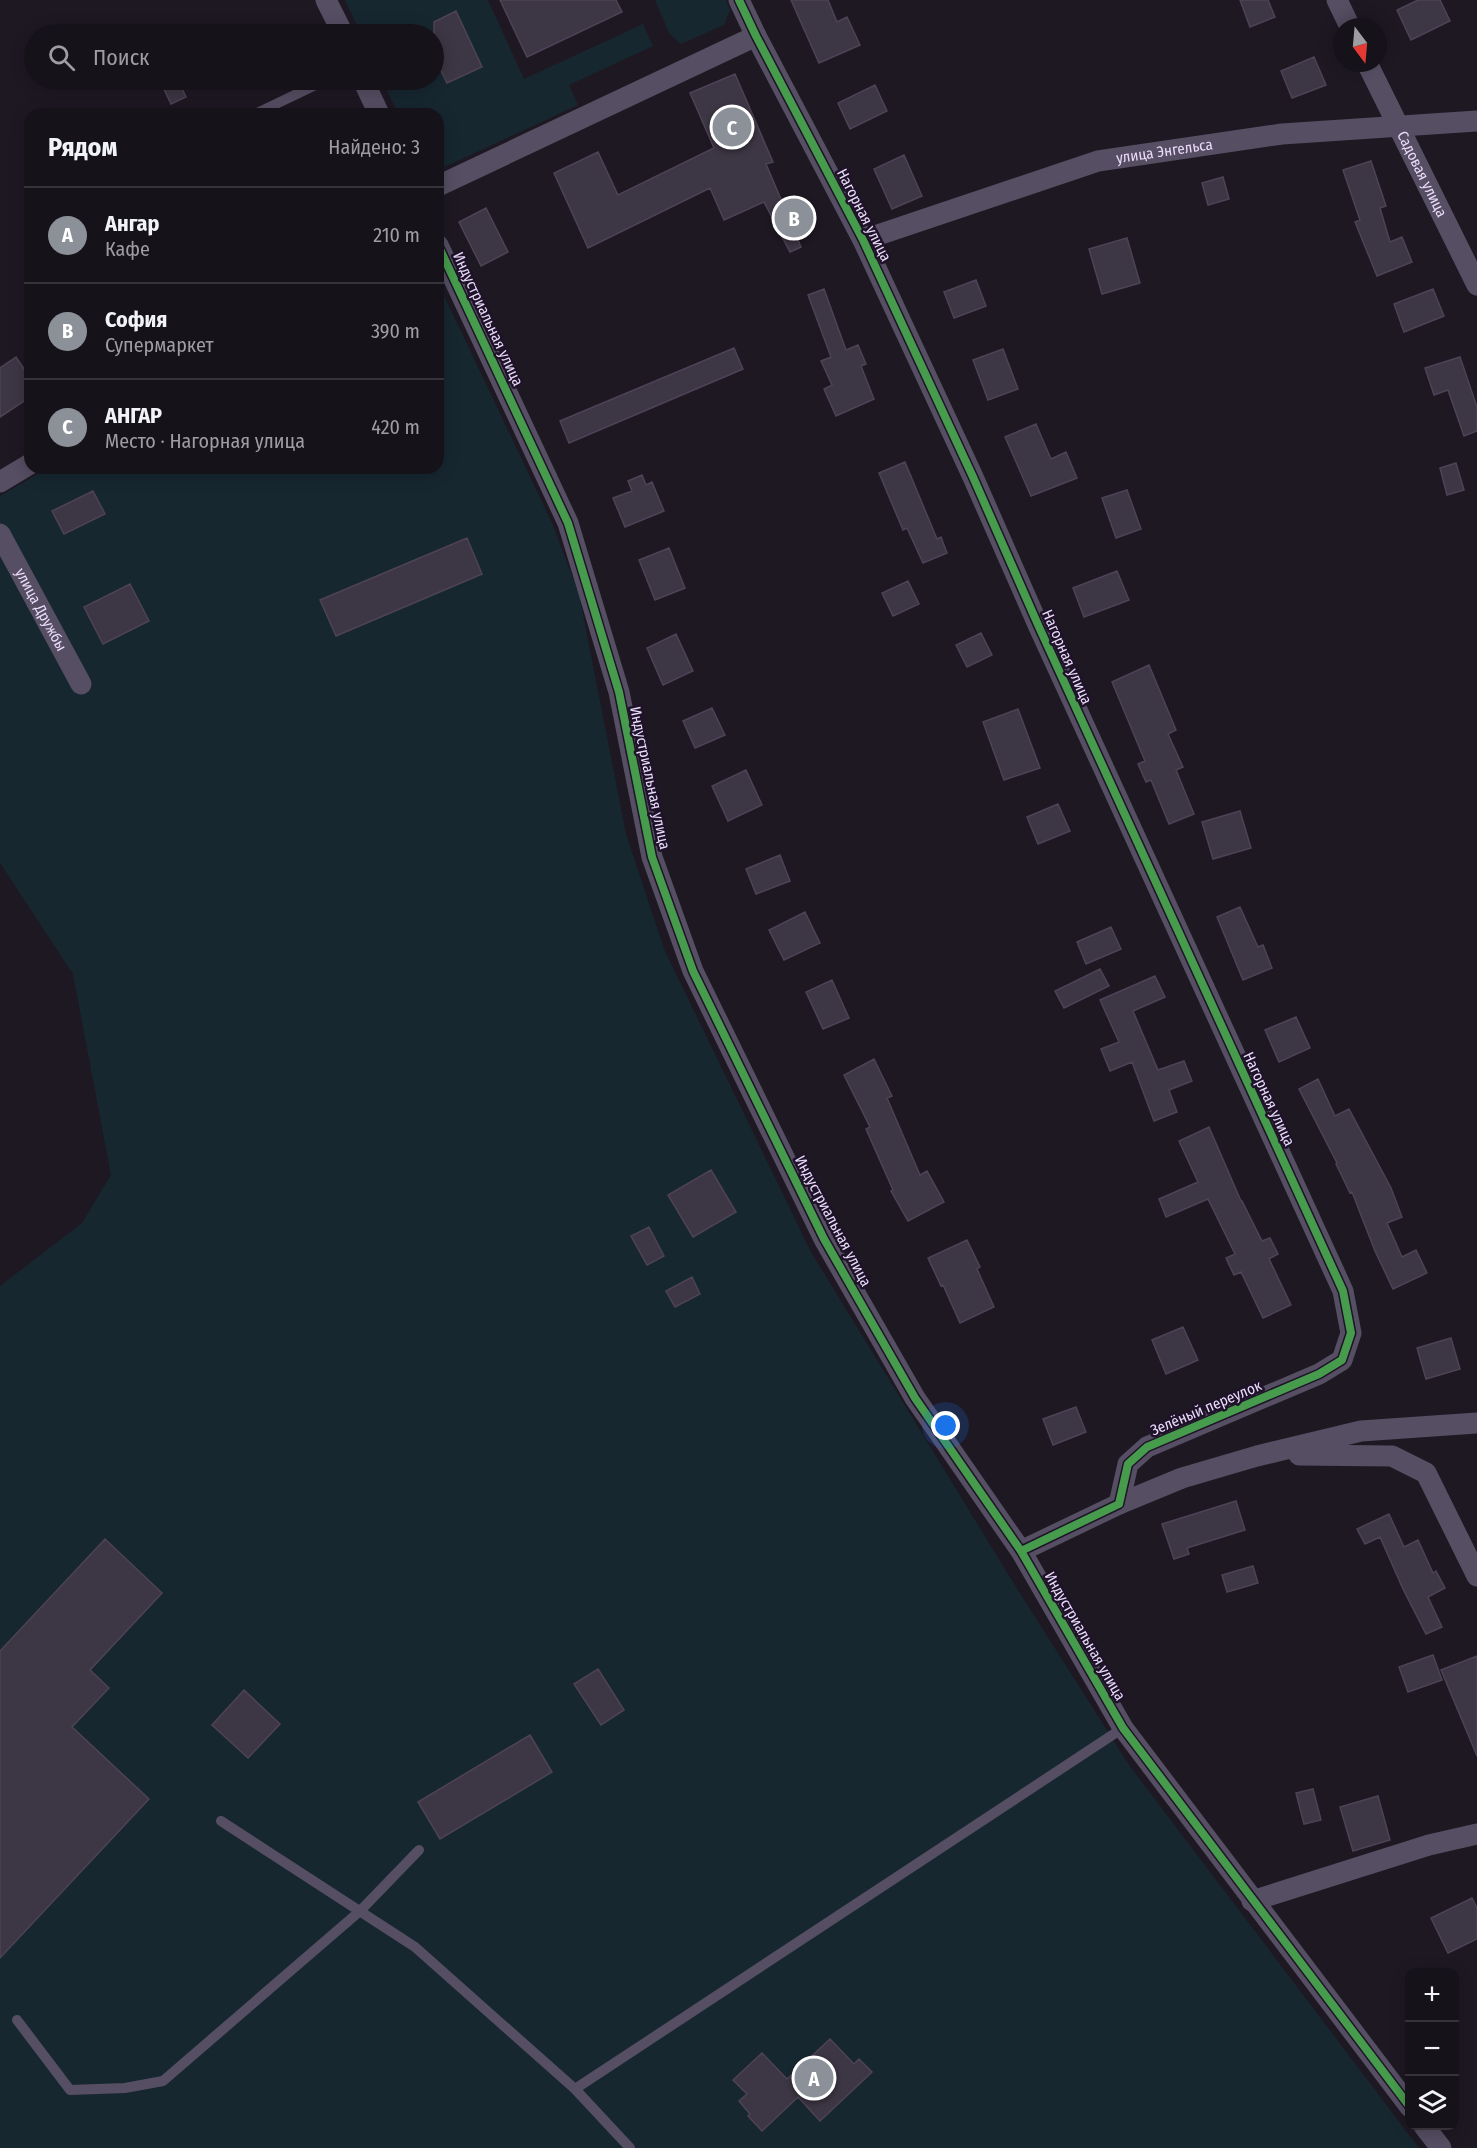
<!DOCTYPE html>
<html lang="ru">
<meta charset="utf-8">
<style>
:root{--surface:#16121a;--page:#232027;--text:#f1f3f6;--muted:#9e9ea2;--line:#353239;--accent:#8c9099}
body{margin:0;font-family:"Fira Sans Condensed",sans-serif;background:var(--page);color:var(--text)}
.controls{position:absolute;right:18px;bottom:18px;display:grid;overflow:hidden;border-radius:12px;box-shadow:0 3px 15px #0003}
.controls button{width:54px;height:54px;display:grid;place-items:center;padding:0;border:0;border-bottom:2px solid var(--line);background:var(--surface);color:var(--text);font:30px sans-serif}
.compass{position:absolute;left:1333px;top:18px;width:54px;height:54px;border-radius:50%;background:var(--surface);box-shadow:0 3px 15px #0003;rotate:164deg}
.you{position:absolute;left:946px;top:1426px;width:21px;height:21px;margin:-15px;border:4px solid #fff;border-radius:50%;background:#1a73e8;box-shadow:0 0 0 9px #1a73e833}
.badge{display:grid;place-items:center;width:39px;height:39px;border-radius:50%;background:var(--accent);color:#fff;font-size:20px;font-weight:700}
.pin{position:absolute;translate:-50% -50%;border:3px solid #fff;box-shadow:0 2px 6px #0006}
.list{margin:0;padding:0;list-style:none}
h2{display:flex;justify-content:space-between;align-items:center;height:78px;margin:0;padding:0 24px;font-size:26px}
h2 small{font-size:20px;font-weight:400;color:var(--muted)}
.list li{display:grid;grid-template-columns:39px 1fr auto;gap:18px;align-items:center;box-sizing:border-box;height:96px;padding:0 24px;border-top:2px solid var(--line)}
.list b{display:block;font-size:22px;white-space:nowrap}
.list p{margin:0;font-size:20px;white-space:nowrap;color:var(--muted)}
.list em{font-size:20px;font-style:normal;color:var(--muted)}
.icon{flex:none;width:33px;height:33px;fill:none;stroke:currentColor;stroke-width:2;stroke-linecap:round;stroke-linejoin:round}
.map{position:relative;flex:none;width:1477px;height:2148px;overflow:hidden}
.search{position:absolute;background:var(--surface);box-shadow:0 3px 15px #0003;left:24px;top:24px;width:420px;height:66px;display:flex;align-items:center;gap:15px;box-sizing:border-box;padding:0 21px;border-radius:33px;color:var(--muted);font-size:22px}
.panel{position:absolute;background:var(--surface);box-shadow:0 3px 15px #0003;left:24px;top:108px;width:420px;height:366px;border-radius:18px}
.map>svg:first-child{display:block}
</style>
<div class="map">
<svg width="1477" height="2148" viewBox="0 0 1477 2148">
<rect width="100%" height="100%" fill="#1e1823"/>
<!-- green -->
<path fill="#172730" d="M345 0H488L524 79 643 24 653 46 569 85 578 105 438 170V114H398L382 80H434V34H361Z
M655 0H726L730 10 724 25 681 44 669 33Z
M438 283 552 523 579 594 626 834 664 949 811 1252 1011 1579 1129 1765 1419 2148H0V1286L82 1223 111 1175 73 974 0 863V496L48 468H438Z"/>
<!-- building -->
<path fill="#3d3644" stroke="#4e4356" stroke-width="1.5" d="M500 0H616L622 12 527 57Z
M791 0H828L837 22 847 17 860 45 819 63Z
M1240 0H1268L1275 17 1250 27Z
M1418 0H1440L1450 21 1411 40 1397 10Z
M456 11 482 67 447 83 434 56V22Z
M1314 57 1326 85 1292 98 1281 71Z
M735 74 773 162 766 164 786 211 806 200 815 218 794 230 801 247 790 252 764 202 724 220 710 188 588 248 554 173 598 152 618 195 714 148 690 93Z
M178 80 186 97 171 104 163 87Z
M875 85 887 111 850 129 838 103Z
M904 155 922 196 892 209 874 169Z
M1371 161 1386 206 1380 208 1390 242 1402 237 1412 262 1377 276 1355 222 1360 220 1343 170Z
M1223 177 1229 199 1208 205 1202 183Z
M486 208 508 252 481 266 459 222Z
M1127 238 1140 283 1102 294 1089 249Z
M976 280 986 306 954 318 944 292Z
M824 289 846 350 858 345 866 364 861 366 874 399 836 416 824 389 832 385 821 361 831 357 808 295Z
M1433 289 1444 316 1404 332 1394 304Z
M734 348 743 369 569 443 560 421Z
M1003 349 1018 389 988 400 973 360Z
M16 357 30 378V397L0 417V368Z
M1460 357 1477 407V431L1464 436 1448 390 1434 395 1425 368Z
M1036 424 1051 459 1066 452 1077 478 1031 496 1005 437Z
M905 462 937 539 941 537 947 553 923 563 907 528 903 530 879 473Z
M1456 463 1464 490 1447 495 1440 468Z
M642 475 646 485 652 482 664 511 625 527 613 498 632 491 628 481Z
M1127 490 1141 529 1116 538 1102 498Z
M93 491 105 514 64 534 52 511Z
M467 538 482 574 336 636 320 600Z
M669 548 685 588 655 600 639 560Z
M1117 571 1129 600 1084 617 1073 588Z
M908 581 919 604 893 616 882 593Z
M130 584 149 621 103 644 84 607Z
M981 633 992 655 967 667 956 645Z
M676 634 693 671 663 685 647 648Z
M1149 665 1176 730 1168 734 1183 767 1176 770 1194 814 1169 824 1151 780 1146 782 1138 764 1145 761 1112 682Z
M712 708 725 735 695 748 683 721Z
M1018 709 1040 768 1004 780 983 722Z
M746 770 762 805 728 821 712 786Z
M1058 804 1070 831 1038 844 1027 817Z
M1240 811 1251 848 1213 859 1202 822Z
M780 855 790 881 756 894 746 869Z
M1240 907 1258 947 1263 945 1272 968 1243 980 1217 917Z
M805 912 820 943 784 960 769 930Z
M1111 927 1121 949 1086 964 1077 942Z
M1100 969 1109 986 1064 1008 1055 991Z
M1155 976 1165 997 1133 1011 1158 1070 1184 1061 1192 1081 1169 1090 1177 1112 1154 1121 1132 1062 1110 1071 1101 1049 1119 1042 1100 1000Z
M832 980 849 1018 823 1029 806 992Z
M1296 1017 1310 1048 1279 1062 1265 1030Z
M874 1059 892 1096 887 1098 920 1175 927 1171 944 1202 908 1221 891 1191 893 1190 866 1129 870 1127 844 1075Z
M1318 1079 1335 1116 1349 1109 1391 1188 1402 1217 1387 1223 1402 1257 1416 1250 1427 1273 1393 1289 1375 1251 1352 1192 1350 1193 1336 1164 1337 1163 1299 1089Z
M1209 1127 1241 1201H1242L1262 1241 1270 1238 1278 1254 1269 1259 1291 1305 1263 1318 1241 1272 1234 1275 1226 1258 1235 1254 1208 1199 1166 1217 1159 1199 1198 1182 1179 1141Z
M711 1170 736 1212 693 1237 668 1195Z
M649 1227 664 1256 647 1265 631 1236Z
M967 1240 980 1267 977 1269 994 1307 960 1323 943 1285 941 1286 928 1258Z
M692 1277 700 1294 675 1307 666 1291Z
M1183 1327 1198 1360 1166 1374 1152 1340Z
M1451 1338 1460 1369 1426 1379 1417 1348Z
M1076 1407 1086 1432 1053 1445 1043 1419Z
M1236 1501 1245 1530 1187 1548 1189 1554 1174 1559 1162 1524Z
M1389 1514 1404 1547 1418 1540 1433 1573 1436 1571 1445 1588 1428 1597 1442 1627 1426 1634 1403 1589 1380 1537 1365 1544 1357 1529Z
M105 1539 162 1593 90 1670 109 1688 72 1727 149 1799 0 1958V1651Z
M1253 1566 1258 1583 1227 1592 1222 1575Z
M1433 1655 1442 1680 1408 1692 1399 1667Z
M1477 1656V1756L1441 1670Z
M598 1669 624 1710 601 1725 574 1684Z
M244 1690 280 1724 248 1758 212 1725Z
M530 1735 552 1772 440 1839 418 1802Z
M1313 1789 1321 1820 1304 1824 1296 1793Z
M1378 1796 1390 1840 1353 1851 1340 1807Z
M1472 1898 1477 1908V1939L1448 1953 1431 1918Z
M830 2039 854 2064 859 2059 872 2072 820 2121 798 2097 762 2131 748 2116 750 2114 739 2101 747 2094 733 2080 762 2053 787 2079Z"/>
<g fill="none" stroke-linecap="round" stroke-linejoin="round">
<!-- lane -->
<path stroke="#564e63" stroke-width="10" d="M255 114 326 80
M221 1821 415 1947 575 2089 630 2148
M17 2020 70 2090 125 2088 163 2081 360 1911 419 1850
M575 2089 1123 1728"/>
<!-- street -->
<g stroke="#564e63" stroke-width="21">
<path d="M326 0 343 34"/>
<path d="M739 0 756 36 863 240 973 477 1039 627 1343 1291 1351 1333 1342 1360 1319 1374 1147 1447 1128 1464 1119 1504 1021 1551"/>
<path d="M1337 0 1350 27"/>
<path id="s1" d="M1367 63 1477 285"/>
<path d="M363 80 379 114"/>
<path d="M438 186 756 36"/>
<path id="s2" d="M863 240 1098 161 1282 134 1477 121"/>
<path d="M438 245 568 523 619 692 652 857 693 971 824 1239 915 1398 1021 1551 1123 1728 1410 2107"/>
<path d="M0 482 30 464"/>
<path id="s3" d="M0 534 81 684"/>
<path d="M1299 1455 1392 1456 1426 1473 1477 1576"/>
<path d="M1119 1504 1182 1478 1257 1456 1361 1431 1477 1423"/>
<path d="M1252 1901 1429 1845 1477 1834"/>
<path d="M1424 2126 1441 2148"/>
</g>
<!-- cycleway casing -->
<g stroke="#1e1328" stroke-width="11">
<path id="cycleway" d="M739 0 756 36 863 240 973 477 1039 627 1343 1291 1351 1333 1342 1360 1319 1374 1147 1447 1128 1464 1119 1504 1021 1551
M438 245 568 523 619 692 652 857 693 971 824 1239 915 1398 1021 1551 1123 1728 1410 2107"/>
</g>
<!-- cycleway -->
<use href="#cycleway" stroke="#469c4c" stroke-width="8"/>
</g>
<g text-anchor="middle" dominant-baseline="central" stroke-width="5" stroke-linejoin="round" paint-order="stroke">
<!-- street labels -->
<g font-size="15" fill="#ebdcfc" stroke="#1e1328">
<text stroke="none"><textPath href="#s2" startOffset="315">улица Энгельса</textPath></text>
<text stroke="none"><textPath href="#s1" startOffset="124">Садовая улица</textPath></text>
<text transform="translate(864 215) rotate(63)">Нагорная улица</text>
<text transform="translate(488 319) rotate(65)">Индустриальная улица</text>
<text stroke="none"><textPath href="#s3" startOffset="86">улица Дружбы</textPath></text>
<text transform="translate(1067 657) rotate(66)">Нагорная улица</text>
<text transform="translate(650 778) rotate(78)">Индустриальная улица</text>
<text transform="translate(1269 1099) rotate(65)">Нагорная улица</text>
<text transform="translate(833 1221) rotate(62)">Индустриальная улица</text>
<text transform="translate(1206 1408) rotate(-23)">Зелёный переулок</text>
<text transform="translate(1085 1636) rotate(60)">Индустриальная улица</text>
</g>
</g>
</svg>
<div class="controls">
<button>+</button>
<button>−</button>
<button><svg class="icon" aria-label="layers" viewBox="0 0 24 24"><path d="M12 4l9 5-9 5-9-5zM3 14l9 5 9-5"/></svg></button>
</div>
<svg class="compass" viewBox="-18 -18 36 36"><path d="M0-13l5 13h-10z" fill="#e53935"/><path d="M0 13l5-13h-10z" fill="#9e9ea2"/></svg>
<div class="you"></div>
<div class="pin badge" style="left:814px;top:2078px">A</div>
<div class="pin badge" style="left:794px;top:218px">B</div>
<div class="pin badge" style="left:732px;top:127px">C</div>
<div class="search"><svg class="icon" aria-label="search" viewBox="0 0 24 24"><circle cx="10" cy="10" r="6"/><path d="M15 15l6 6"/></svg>Поиск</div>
<section class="panel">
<h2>Рядом<small>Найдено: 3</small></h2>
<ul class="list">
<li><span class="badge">A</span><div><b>Ангар</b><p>Кафе</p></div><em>210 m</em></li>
<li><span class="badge">B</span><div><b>София</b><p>Супермаркет</p></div><em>390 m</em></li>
<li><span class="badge">C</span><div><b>АНГАР</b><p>Место · Нагорная улица</p></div><em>420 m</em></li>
</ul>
</section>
</div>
